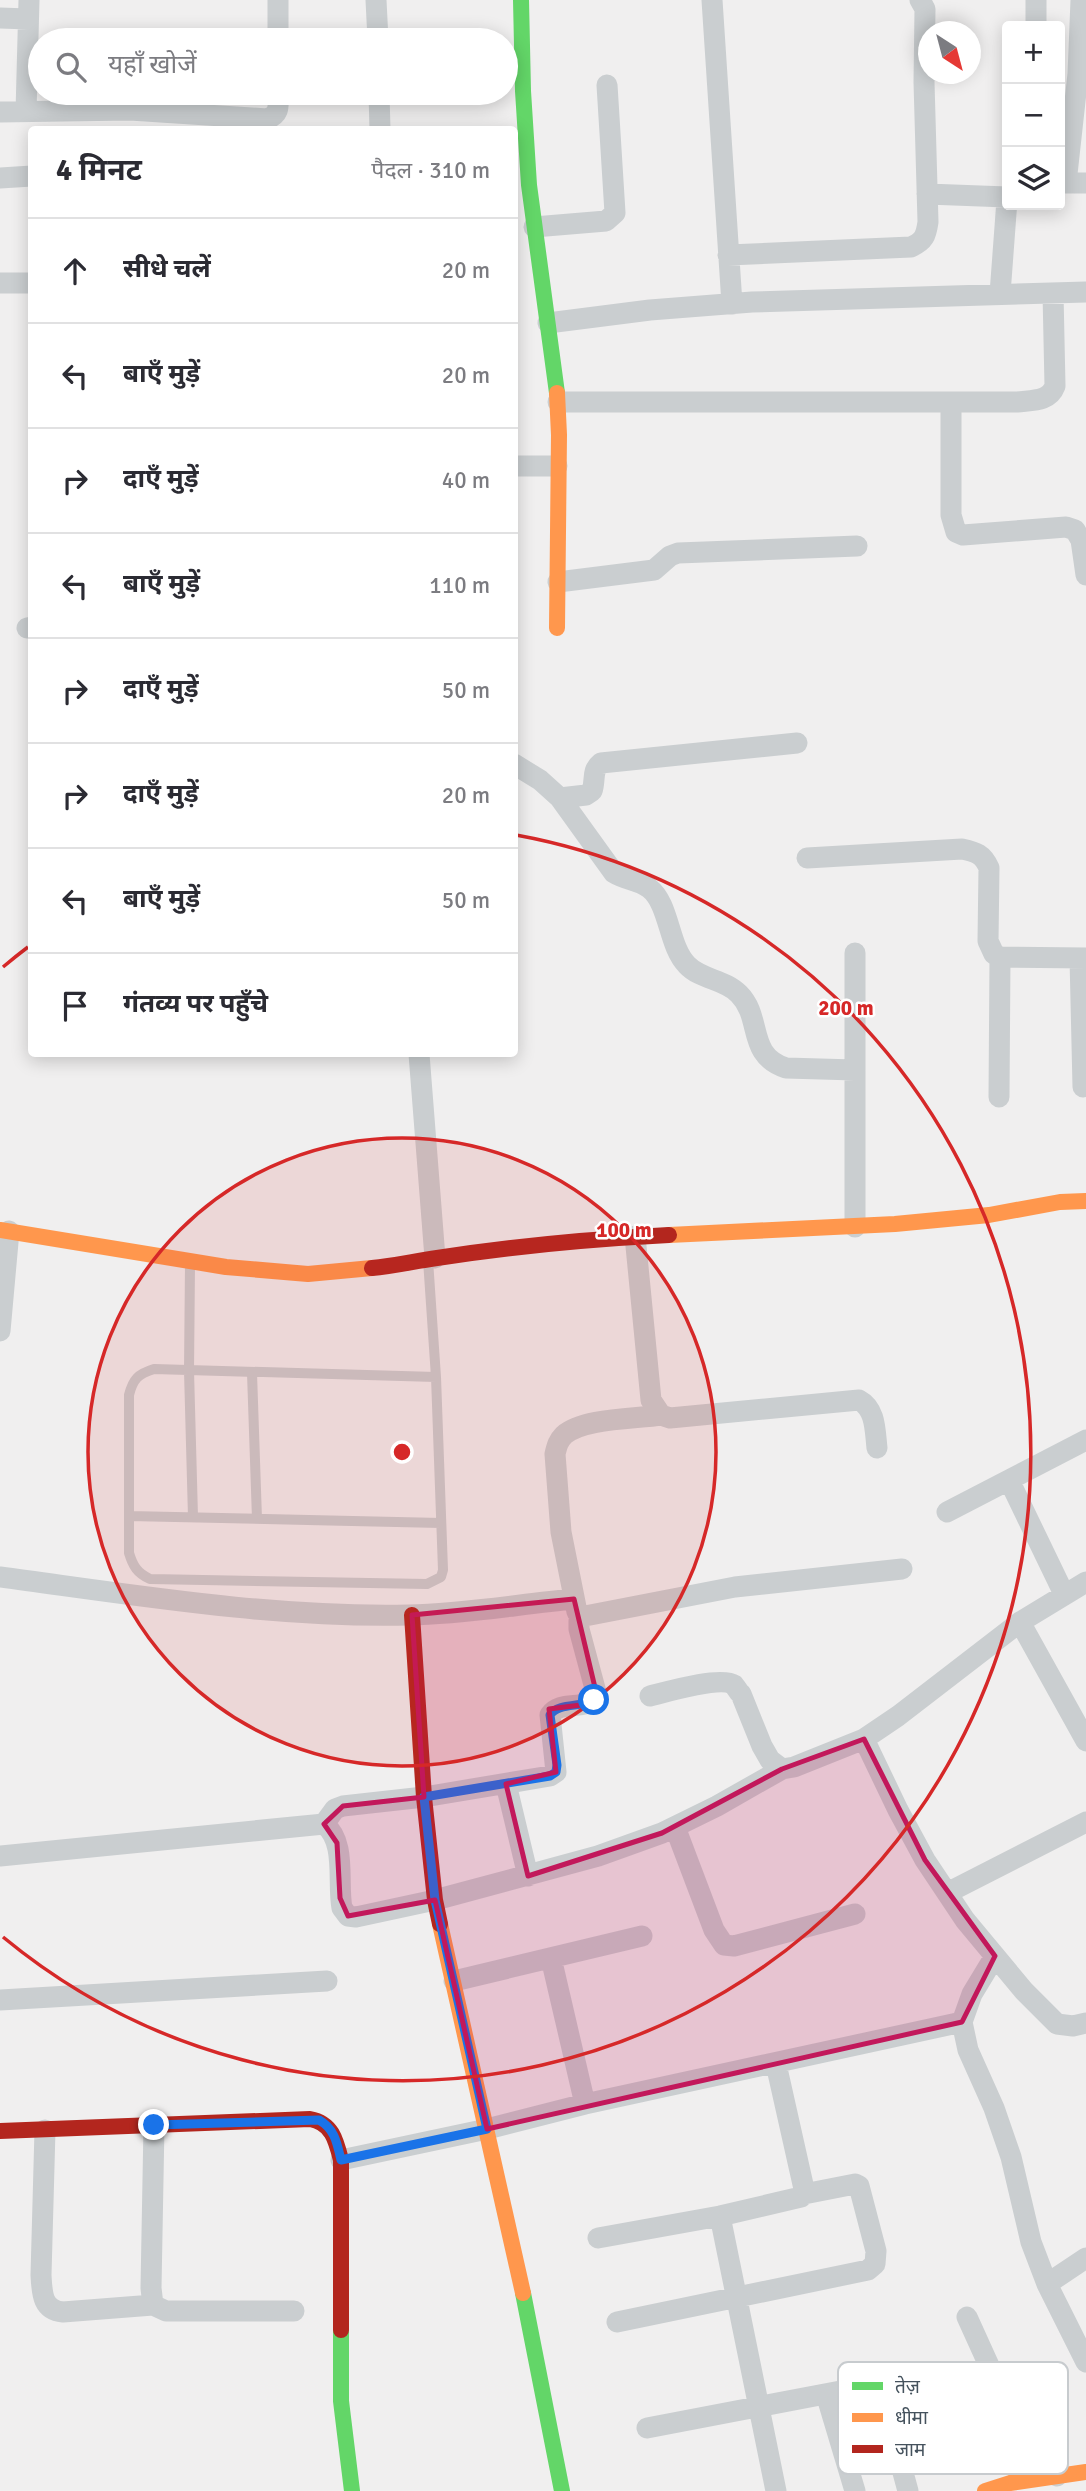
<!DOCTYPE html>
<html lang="hi">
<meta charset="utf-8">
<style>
:root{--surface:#fff;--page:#f7f7f7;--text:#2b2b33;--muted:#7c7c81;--line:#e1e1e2}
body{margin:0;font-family:Signika,"Noto Sans Devanagari",sans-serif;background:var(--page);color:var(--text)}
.controls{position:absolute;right:21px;top:21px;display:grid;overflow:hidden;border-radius:7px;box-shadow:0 4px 18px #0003}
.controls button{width:63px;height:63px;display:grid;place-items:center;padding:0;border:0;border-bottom:2px solid var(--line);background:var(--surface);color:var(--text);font:35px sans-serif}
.compass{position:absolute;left:918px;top:21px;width:63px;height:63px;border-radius:50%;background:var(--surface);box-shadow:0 4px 18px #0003;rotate:144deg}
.stop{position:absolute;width:21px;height:21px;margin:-16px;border:5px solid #1a73e8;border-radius:50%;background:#fff}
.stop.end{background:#1a73e8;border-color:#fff;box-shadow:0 2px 7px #0008}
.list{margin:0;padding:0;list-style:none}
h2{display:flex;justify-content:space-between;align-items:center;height:91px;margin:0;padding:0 28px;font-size:30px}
h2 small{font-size:23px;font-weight:400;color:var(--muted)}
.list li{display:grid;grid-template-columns:46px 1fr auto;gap:21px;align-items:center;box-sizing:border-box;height:105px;padding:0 28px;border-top:2px solid var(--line)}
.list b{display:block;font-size:26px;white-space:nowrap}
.list em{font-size:23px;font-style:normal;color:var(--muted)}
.icon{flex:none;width:38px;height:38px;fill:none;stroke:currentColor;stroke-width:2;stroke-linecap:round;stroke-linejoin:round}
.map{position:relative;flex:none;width:1086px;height:2491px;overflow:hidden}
.search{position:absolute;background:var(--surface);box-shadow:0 4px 18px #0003;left:28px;top:28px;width:490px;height:77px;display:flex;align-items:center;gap:18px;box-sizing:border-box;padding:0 24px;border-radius:38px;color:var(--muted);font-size:26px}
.panel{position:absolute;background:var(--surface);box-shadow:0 4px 18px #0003;left:28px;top:126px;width:490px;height:931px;border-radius:7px}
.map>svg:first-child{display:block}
</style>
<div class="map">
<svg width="1086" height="2491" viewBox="0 0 1086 2491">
<rect width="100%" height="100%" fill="#f0efef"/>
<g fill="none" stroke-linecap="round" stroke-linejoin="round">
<!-- lane -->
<path stroke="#caced0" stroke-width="10" d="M428 1260 436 1377 443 1570 441 1577 427 1584 150 1579C137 1573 133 1566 129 1553V1395C133 1379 138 1374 154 1369L436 1377
M190 1265 189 1371 193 1517
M252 1373 257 1519
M129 1516 441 1523"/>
<!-- street -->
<path stroke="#caced0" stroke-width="21" d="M278 0V40
M376 0 378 40
M712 0 732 304
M1036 0V26
M0 18 28 19
M379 93 380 130
M0 112 130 110 267 119C281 114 278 105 278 93
M26 112 29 0
M0 178 32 176
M1060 183H1086
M1066 183 1078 74 1081 0
M927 194 1007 197
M534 227 606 221 615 213 607 85
M728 255 911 247C924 241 926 236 928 222L924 82 925 9 920 0
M0 283H32
M1000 294 1007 200
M548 323 650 310 752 302 1086 292
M558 402H1017C1032 400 1049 402 1055 386L1053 293
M951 402V515L956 532 963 535 1066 527 1075 530 1081 540 1086 575
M514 466H557
M558 582 654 570 670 556 678 553 857 546
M27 628 32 627
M514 764 540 780 560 798 614 873C625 880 639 880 649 888 670 904 668 946 687 965 701 980 725 979 739 994 763 1018 746 1055 786 1068L855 1070
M560 798 586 795 592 791C596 780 591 771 601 763L797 743
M807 858 962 849C976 852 983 854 989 868L988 941 994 954 1000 957 1086 958
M1080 958 1083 1087
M419 1054 435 1258
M999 1097 1000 957
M855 1227V953
M635 1236 651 1400 661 1415 670 1418 859 1400C876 1409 875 1431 877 1448
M0 1331 9 1231
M1009 1480 1064 1594
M947 1512 1086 1440
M0 1577C135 1595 273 1618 409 1615 464 1614 520 1604 574 1599
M577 1612 561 1532 555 1454C557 1446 558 1441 564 1435 583 1418 635 1419 661 1415
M1020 1622 1086 1741
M650 1696C666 1692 721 1676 734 1685 735 1686 740 1694 741 1694L762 1746 770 1760 782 1769 794 1767 864 1739 898 1716 1020 1622 1086 1582
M864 1739 898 1810 925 1860 965 1920 1024 1991 1057 2024 1073 2026 1086 2023
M506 1784 528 1876
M324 1824 335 1809 343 1806 424 1797 550 1776 556 1772 550 1715C561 1699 586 1712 597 1696L579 1629V1621L585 1616 735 1587 902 1569
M675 1827 714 1930 724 1945 734 1946 855 1914
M0 1856 324 1824C347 1842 337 1882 342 1908L348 1916 356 1917 435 1900 598 1856 662 1833 717 1806 782 1769
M947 1893 1086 1822
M995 1956 972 1994 962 2022 968 2050 994 2108 1011 2157 1031 2242 1047 2284 1086 2362
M551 1958 585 2104
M454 1981 642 1936
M0 2000 327 1981
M154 2125 151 2288 153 2305 166 2311H294
M45 2130 41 2275C42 2293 42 2310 63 2312L153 2305
M341 2160 487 2129 585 2104 962 2022
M720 2216 776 2491
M598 2238 720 2216 801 2197 804 2189 776 2064
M1047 2284 1086 2258
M967 2317 996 2381 1057 2476
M617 2322 868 2270 875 2264 876 2251 859 2186 855 2184 804 2194
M826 2394 855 2491
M647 2428 867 2386 876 2389 882 2395 908 2491"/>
<!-- fast -->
<path stroke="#63d668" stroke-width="16" d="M521 0 523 91 529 185 557 393
M523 2293 562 2491
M341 2330V2401L352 2491"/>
<!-- slow -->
<path stroke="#ff974d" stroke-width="16" d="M557 393 559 435 557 628
M0 1230 226 1267 308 1274 372 1268
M669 1235 895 1224 989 1215 1060 1202 1086 1201
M440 1924 523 2293
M985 2491 1010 2483 1086 2472"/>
<!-- jam -->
<path stroke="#b3261e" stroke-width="16" d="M372 1268C394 1266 415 1261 437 1258 514 1246 592 1239 669 1235
M412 1615 424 1797 435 1900 440 1924
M0 2131 310 2119C332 2123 336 2140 341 2160V2330"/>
</g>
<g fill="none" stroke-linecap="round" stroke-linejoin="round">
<!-- route -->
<path stroke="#1a73e8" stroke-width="9" d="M154 2125 319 2120C335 2129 337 2143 341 2160L487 2129 435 1900 424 1797 550 1776 556 1772 557 1765 550 1715C559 1702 581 1708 594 1700"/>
</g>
<!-- marked area -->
<path fill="#c2185b" fill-opacity="0.2" stroke="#c2185b" stroke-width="5" stroke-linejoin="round" d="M574 1599 597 1696 589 1704 549 1709 556 1772 506 1784 528 1876 662 1833 782 1769 864 1739 925 1860 995 1956 962 2022 487 2129 435 1900 348 1916 340 1898 337 1843 324 1824 343 1806 424 1797 412 1615Z"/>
<!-- distance rings -->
<circle cx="402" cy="1452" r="314" fill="#d62828" fill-opacity=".12"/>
<g fill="none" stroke="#d62828" stroke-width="3.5">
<circle cx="402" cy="1452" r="314"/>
<path d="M3 967A628 628 0 0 1 28 947M516 835A628 628 0 1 1 3 1937"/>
</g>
<!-- legend -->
<rect x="838" y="2362" width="230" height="112" rx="10" fill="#fff" stroke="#c7cbce" stroke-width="2"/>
<rect x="852" y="2382" width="31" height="8" fill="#63d668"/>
<rect x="852" y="2413" width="31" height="9" fill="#ff974d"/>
<rect x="852" y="2445" width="31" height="8" fill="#b3261e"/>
<g font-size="19" fill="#45525d">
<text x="895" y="2393">तेज़</text>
<text x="895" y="2424">धीमा</text>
<text x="895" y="2456">जाम</text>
</g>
<circle cx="402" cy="1452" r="10" fill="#d62828" stroke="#fff" stroke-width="3.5"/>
<g font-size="21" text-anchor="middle" font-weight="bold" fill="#d62828" stroke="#fff" stroke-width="5" stroke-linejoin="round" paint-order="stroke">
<text x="846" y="1015">200 m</text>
<text x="624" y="1237">100 m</text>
</g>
</svg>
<div class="controls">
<button>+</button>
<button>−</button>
<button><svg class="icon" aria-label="layers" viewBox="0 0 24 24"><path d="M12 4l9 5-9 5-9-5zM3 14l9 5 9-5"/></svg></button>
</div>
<svg class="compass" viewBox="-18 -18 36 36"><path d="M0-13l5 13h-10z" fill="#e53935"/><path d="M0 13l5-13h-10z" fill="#7c7c81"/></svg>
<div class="stop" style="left:594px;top:1700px"></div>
<div class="stop end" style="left:154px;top:2125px"></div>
<div class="search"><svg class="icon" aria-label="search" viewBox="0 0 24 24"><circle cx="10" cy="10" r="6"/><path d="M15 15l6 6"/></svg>यहाँ खोजें</div>
<section class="panel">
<h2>4 मिनट<small>पैदल · 310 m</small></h2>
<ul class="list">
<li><svg class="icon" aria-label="ahead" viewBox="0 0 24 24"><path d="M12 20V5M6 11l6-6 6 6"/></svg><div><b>सीधे चलें</b></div><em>20 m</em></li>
<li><svg class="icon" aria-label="left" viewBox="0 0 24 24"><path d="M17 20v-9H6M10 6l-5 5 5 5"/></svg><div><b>बाएँ मुड़ें</b></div><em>20 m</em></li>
<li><svg class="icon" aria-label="right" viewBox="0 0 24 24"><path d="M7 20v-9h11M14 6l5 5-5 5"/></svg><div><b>दाएँ मुड़ें</b></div><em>40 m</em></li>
<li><svg class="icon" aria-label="left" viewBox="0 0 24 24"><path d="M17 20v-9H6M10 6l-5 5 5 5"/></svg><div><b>बाएँ मुड़ें</b></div><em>110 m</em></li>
<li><svg class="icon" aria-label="right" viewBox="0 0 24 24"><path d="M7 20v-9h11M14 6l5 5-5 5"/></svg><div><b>दाएँ मुड़ें</b></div><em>50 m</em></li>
<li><svg class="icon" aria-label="right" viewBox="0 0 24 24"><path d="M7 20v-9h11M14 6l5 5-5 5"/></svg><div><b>दाएँ मुड़ें</b></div><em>20 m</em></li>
<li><svg class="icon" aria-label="left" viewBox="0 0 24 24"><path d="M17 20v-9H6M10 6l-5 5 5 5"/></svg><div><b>बाएँ मुड़ें</b></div><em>50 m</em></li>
<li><svg class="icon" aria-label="arrive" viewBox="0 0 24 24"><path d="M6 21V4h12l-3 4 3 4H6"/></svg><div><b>गंतव्य पर पहुँचे</b></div></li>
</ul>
</section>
</div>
